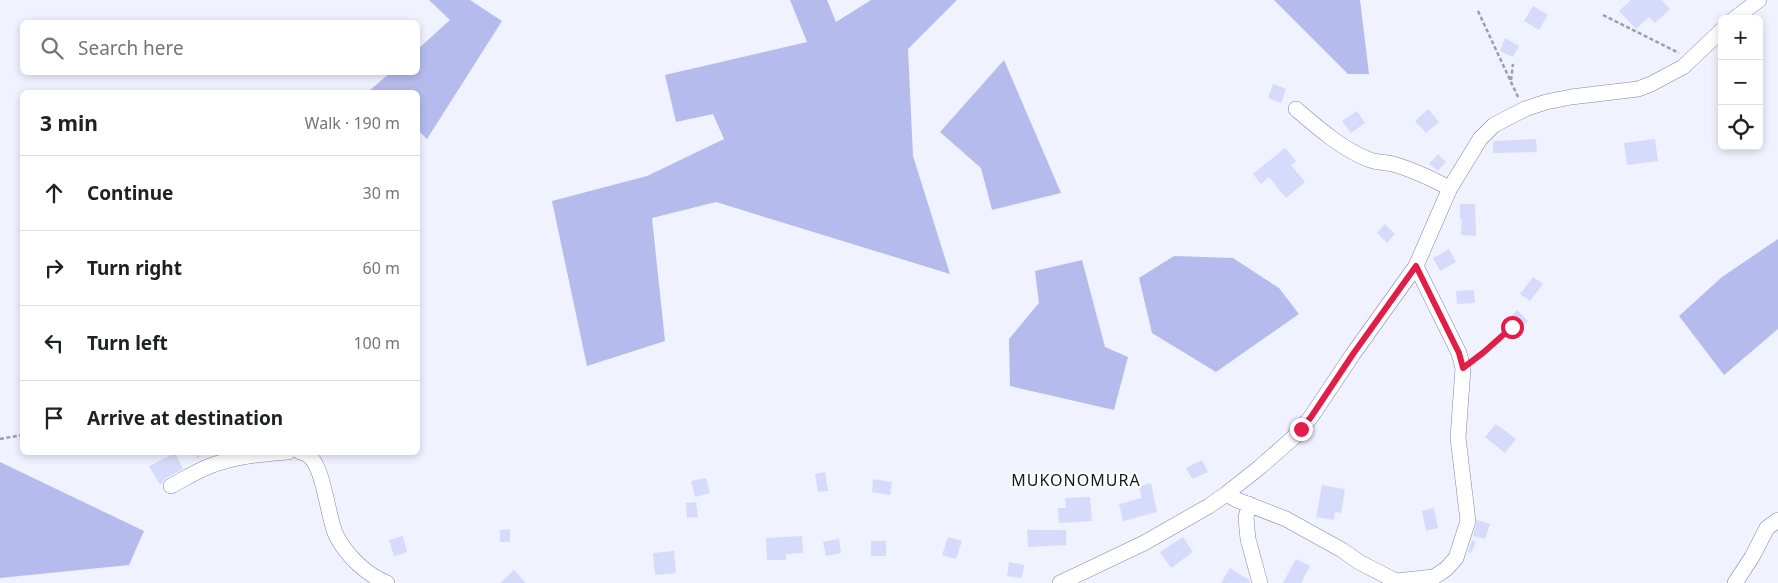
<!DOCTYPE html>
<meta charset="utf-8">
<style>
:root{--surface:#fff;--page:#f6f6f6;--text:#202124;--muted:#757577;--line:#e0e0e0}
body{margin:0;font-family:"Noto Sans",sans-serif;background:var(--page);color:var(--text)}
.controls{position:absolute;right:15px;top:15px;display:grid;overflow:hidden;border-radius:8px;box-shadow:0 2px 8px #0003}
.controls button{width:45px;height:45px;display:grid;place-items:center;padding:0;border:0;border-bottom:1px solid var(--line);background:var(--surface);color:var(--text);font:25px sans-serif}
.stop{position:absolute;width:15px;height:15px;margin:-11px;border:4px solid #e11d48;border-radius:50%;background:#fff}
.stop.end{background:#e11d48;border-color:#fff;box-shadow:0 1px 5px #0008}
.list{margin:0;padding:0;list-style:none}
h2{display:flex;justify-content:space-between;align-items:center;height:65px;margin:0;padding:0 20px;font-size:21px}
h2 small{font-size:16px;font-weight:400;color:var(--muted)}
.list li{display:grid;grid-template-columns:32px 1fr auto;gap:15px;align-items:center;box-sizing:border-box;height:75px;padding:0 20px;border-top:1px solid var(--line)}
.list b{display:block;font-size:19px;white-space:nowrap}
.list em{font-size:16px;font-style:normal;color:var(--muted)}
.icon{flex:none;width:28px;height:28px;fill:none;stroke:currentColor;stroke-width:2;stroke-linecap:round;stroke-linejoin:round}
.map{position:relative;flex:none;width:1778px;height:583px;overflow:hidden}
.search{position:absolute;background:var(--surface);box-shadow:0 2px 8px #0003;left:20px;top:20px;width:400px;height:55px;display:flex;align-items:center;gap:12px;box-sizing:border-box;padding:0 18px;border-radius:8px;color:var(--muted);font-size:19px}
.panel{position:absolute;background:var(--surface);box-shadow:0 2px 8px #0003;left:20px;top:90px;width:400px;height:365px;border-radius:8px}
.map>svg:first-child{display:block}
</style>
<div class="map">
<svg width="1778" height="583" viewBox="0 0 1778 583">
<rect width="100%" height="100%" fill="#f0f2ff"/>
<!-- forest -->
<path fill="#b5bced" d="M429 0H470L502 21 427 139 418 130V92H373L370 90 390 73 418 72V49L450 20Z
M790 0H827L836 22 871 0H957L908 49 913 156 950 274 716 202 652 218 665 341 587 366 552 201 647 176 724 139 713 114 676 122 665 75 807 42Z
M1274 0H1360L1369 74H1348Z
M1004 60 1061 193 992 210 981 168 940 132Z
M1778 239V329L1724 375 1679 316 1722 277Z
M1174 256 1233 258 1279 288 1299 314 1216 372 1152 333 1139 278Z
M1082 260 1105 347 1128 357 1114 410 1010 386 1009 339 1039 303 1035 271Z
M0 462 144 531 129 565 0 578Z"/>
<!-- building -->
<path fill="#d6dbfb" d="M1631 0H1662L1670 9 1655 23 1649 17 1636 29 1619 11Z
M1533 6 1548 15 1539 30 1524 21Z
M1505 38 1519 46 1513 57 1500 51Z
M1273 84 1286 89 1281 103 1268 98Z
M1428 109 1439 122 1426 133 1415 121Z
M1357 111 1365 123 1351 133 1342 121Z
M1536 139 1537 152 1493 153V141Z
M1655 139 1658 161 1627 165 1624 143Z
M1285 148 1296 161 1291 165 1305 182 1286 198 1269 177 1261 184 1253 174Z
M1438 154 1446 162 1438 171 1429 164Z
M1460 204H1475L1476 236 1461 235 1462 219H1460Z
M1385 224 1395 234 1387 243 1377 233Z
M1449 249 1456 262 1440 271 1433 258Z
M1533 277 1543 284 1530 301 1520 294Z
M1474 290 1475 303 1457 304 1456 291Z
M1517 310 1528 321 1519 330 1508 319Z
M1496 424 1516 439 1505 453 1485 437Z
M175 453 183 469 166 478 160 485 149 466Z
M1202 460 1208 472 1192 479 1186 468Z
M825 472 828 491 818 492 815 474Z
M706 478 710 493 695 497 691 481Z
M873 479 892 482 890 495 872 492Z
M1151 483 1157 512 1123 521 1119 504 1142 498 1139 486Z
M1322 485 1345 489 1341 513 1335 512 1334 520 1316 517Z
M1090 497 1092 521 1059 523 1058 508H1066L1065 498Z
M696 502 698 517 687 518 686 503Z
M1434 508 1438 528 1426 531 1422 511Z
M1477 520 1490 524 1485 539 1473 536Z
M510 529V542H500V530Z
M1027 530H1066V545L1028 547Z
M403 536 407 552 394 556 389 540Z
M802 536 803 553 786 554V560H767L766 538Z
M948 537 962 541 956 559 942 555Z
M1183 537 1193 552 1171 568 1160 552Z
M839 539 841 553 826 556 823 542Z
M1472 540 1476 542 1471 553 1468 552Z
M871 541H886V556H871Z
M674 551 676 573 655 575 653 553Z
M1296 559 1310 566 1301 583H1283Z
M1009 562 1024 565 1022 578 1007 576Z
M1230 568 1249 580 1250 583H1221Z
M514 570 526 583H500Z"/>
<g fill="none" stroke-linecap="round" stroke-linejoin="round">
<!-- minor casing -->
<g stroke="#8286a4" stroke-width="16">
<path id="minor" d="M1734 19 1759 0
M1296 109C1318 128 1343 150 1370 160 1378 163 1388 162 1396 165 1415 170 1433 180 1450 188
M300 452C325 453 326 518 337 537 347 556 367 575 387 583
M171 486C184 479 197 471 210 466 235 456 262 454 288 452
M1226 494 1237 500 1286 519 1342 550 1359 562 1396 581 1434 577 1446 569 1456 558 1468 521 1458 438 1463 368 1459 353 1416 266
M1249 504 1246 518 1248 539 1260 583
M1060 583 1144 543 1209 506 1226 494 1260 467 1293 438 1311 417 1353 354 1416 266 1450 188 1480 139 1494 125 1525 109 1546 102 1571 97 1638 89 1651 84 1683 67 1722 30
M1735 583 1752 557 1767 528 1778 520"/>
</g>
<!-- path -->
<path stroke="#9c9eab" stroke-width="2.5" stroke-dasharray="4 2.5" stroke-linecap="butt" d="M1478 11 1518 97
M1603 15 1679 53
M1511 80 1513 64
M1474 359 1484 353 1512 327
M0 439 22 435
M193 452 198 457"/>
<!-- minor -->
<use href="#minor" stroke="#fff" stroke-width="15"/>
</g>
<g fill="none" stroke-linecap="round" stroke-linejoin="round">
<!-- route -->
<path stroke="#e11d48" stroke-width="6" d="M1301 429 1311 417 1353 354 1416 266 1459 353 1463 368 1484 352 1512 327"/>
</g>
<g text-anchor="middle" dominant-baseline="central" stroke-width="4" stroke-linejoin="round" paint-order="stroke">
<!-- quarter labels -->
<g font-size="16" letter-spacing="1" fill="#161723" stroke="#fff">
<text x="1076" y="480">MUKONOMURA</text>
</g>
</g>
</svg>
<div class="controls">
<button>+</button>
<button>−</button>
<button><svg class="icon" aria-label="locate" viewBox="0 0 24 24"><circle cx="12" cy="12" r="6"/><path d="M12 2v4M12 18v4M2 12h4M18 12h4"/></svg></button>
</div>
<div class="stop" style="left:1512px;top:327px"></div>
<div class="stop end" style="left:1301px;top:429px"></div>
<div class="search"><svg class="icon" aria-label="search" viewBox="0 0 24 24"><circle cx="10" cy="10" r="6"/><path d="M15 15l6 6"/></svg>Search here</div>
<section class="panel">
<h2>3 min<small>Walk · 190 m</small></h2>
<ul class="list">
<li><svg class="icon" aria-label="ahead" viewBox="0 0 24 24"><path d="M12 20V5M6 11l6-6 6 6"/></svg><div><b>Continue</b></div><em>30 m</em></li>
<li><svg class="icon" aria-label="right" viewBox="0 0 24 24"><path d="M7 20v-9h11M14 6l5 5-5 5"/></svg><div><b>Turn right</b></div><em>60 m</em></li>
<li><svg class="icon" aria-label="left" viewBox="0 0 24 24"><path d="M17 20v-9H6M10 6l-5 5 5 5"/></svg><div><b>Turn left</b></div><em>100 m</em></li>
<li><svg class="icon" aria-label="arrive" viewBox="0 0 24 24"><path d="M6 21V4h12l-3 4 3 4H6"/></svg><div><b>Arrive at destination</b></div></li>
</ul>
</section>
</div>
